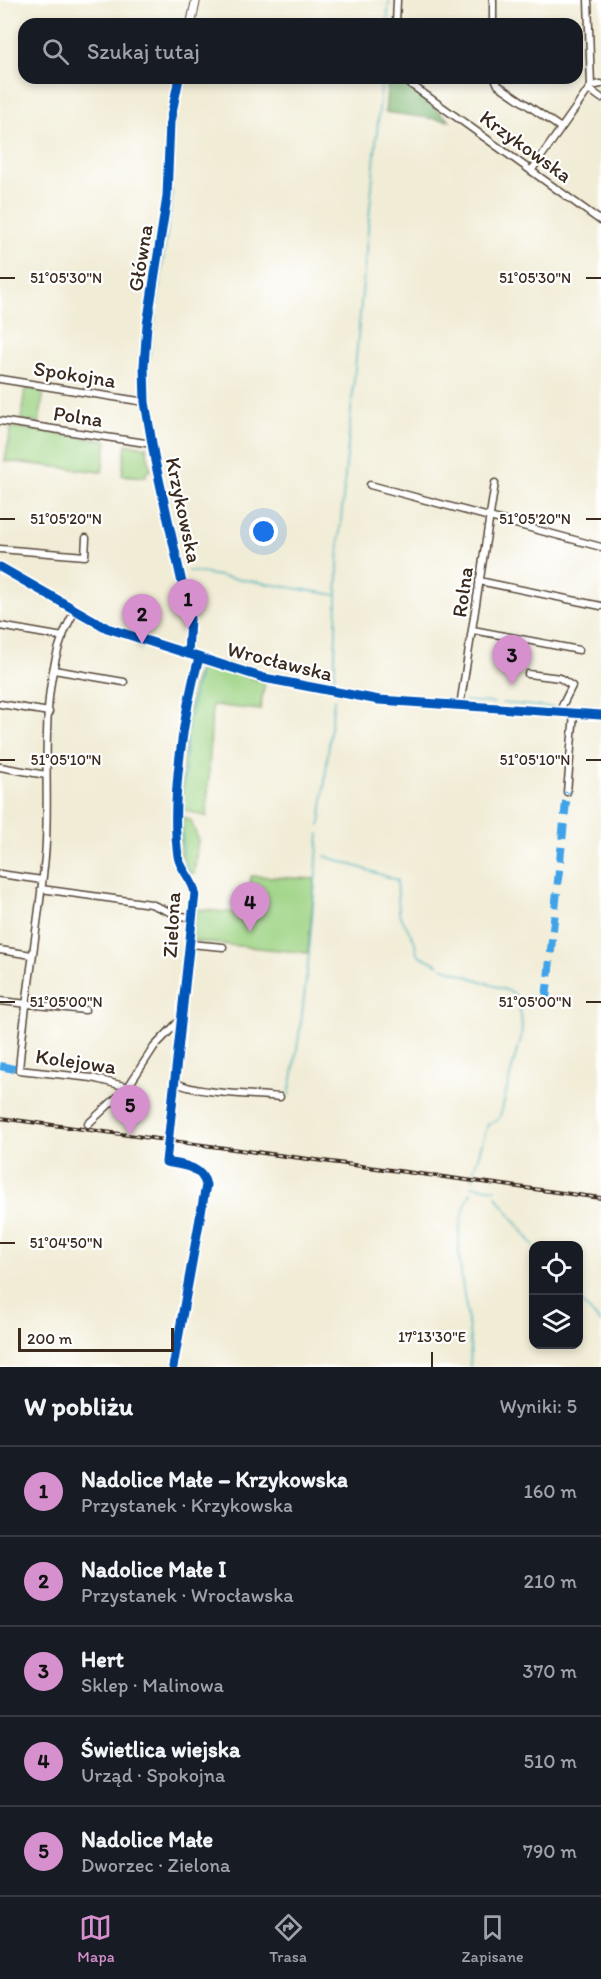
<!DOCTYPE html>
<html lang="pl">
<meta charset="utf-8">
<style>
:root{--surface:#171b24;--page:#242831;--text:#f1f3f6;--muted:#9ea1a6;--line:#363941;--accent:#d690ce}
body{margin:0;font-family:Itim,sans-serif;background:var(--page);color:var(--text)}
.controls{position:absolute;right:18px;bottom:18px;display:grid;overflow:hidden;border-radius:12px;box-shadow:0 3px 9px #0003}
.controls button{width:54px;height:54px;display:grid;place-items:center;padding:0;border:0;border-bottom:2px solid var(--line);background:var(--surface);color:var(--text);font:30px sans-serif}
.scale{position:absolute;left:18px;bottom:15px;width:156px;box-sizing:border-box;padding-left:6px;border:3px solid #3b2a1e;border-top:0;font-size:16px;line-height:21px;white-space:nowrap;color:#3b2a1e;-webkit-text-stroke:4px #fff;paint-order:stroke}
.you{position:absolute;left:264px;top:532px;width:21px;height:21px;margin:-15px;border:4px solid #fff;border-radius:50%;background:#1a73e8;box-shadow:0 0 0 9px #1a73e833}
.badge{display:grid;place-items:center;width:39px;height:39px;border-radius:50%;background:var(--accent);color:#111;font-size:20px;font-weight:700}
.pin{position:absolute;translate:-50% -50px;filter:drop-shadow(0 2px 3px #0008)}
.pin::after{content:'';position:absolute;top:32px;width:21px;height:18px;background:inherit;clip-path:polygon(0 0,100% 0,50% 100%)}
.list{margin:0;padding:0;list-style:none}
h2{display:flex;justify-content:space-between;align-items:center;height:78px;margin:0;padding:0 24px;font-size:26px}
h2 small{font-size:20px;font-weight:400;color:var(--muted)}
.list li{display:grid;grid-template-columns:39px 1fr auto;gap:18px;align-items:center;box-sizing:border-box;height:90px;padding:0 24px;border-top:2px solid var(--line)}
.list b{display:block;font-size:22px;white-space:nowrap}
.list p{margin:0;font-size:20px;white-space:nowrap;color:var(--muted)}
.list em{font-size:20px;font-style:normal;color:var(--muted)}
.icon{flex:none;width:33px;height:33px;fill:none;stroke:currentColor;stroke-width:2;stroke-linecap:round;stroke-linejoin:round}
.map{position:relative;flex:none;width:601px;height:1367px;overflow:hidden}
.search{position:absolute;background:var(--surface);box-shadow:0 3px 9px #0003;left:18px;right:18px;top:18px;height:66px;display:flex;align-items:center;gap:15px;box-sizing:border-box;padding:0 21px;border-radius:18px;color:var(--muted);font-size:22px}
.sheet{height:528px;background:var(--surface)}
nav{display:flex;justify-content:space-around;align-items:center;box-sizing:border-box;height:84px;border-top:2px solid var(--line);background:var(--surface);font-size:16px;color:var(--muted)}
nav a{display:grid;justify-items:center;gap:3px}
nav .on{color:var(--accent)}
.map>svg:first-child{display:block}
</style>
<div class="map">
<svg width="601" height="1367" viewBox="0 0 601 1367">
<rect width="100%" height="100%" fill="#fff"/>
<filter id="ink" filterUnits="userSpaceOnUse"><feTurbulence type="fractalNoise" baseFrequency=".0167" numOctaves="2"/><feDisplacementMap in="SourceGraphic" scale="12" xChannelSelector="R" yChannelSelector="G"/><feConvolveMatrix kernelMatrix="1 2 1 2 8 2 1 2 1" color-interpolation-filters="sRGB"/></filter>
<filter id="wash" filterUnits="userSpaceOnUse"><feTurbulence type="fractalNoise" baseFrequency=".008" numOctaves="4" result="noise"/><feDisplacementMap in="SourceGraphic" scale="24" xChannelSelector="R" yChannelSelector="G"/><feGaussianBlur stdDeviation="1.35" result="paint"/><feColorMatrix in="noise" values="0 0 0 0 0 0 0 0 0 0 0 0 0 0 0 0 0 1.4 0 .05"/><feComposite in="paint" operator="in"/></filter>
<g filter="url(#wash)">
<rect width="100%" height="100%" fill="#f1ecd5"/>
<!-- green -->
<path fill="#9fd485" stroke="#6d7f52" stroke-width="1.5" d="M25 388 44 390 39 423 21 420Z
M11 427 107 441 102 472 5 461Z
M126 444 146 447 151 471H146V477L122 475Z
M204 663 265 682 260 710 212 705 207 816H204L181 809C182 782 186 678 204 663Z
M181 817 191 820 198 839 194 873 189 874 180 851Z
M251 876 315 879 308 953 192 941 196 909 247 914Z"/>
<!-- forest -->
<path fill="#7fb672" stroke="#5d7048" stroke-width="1.5" d="M388 78H400L450 121 385 112Z"/>
<g fill="none" stroke-linecap="round" stroke-linejoin="round">
<!-- stream -->
<path stroke="#3fafb9" stroke-width="1.5" d="M387 24 389 0
M153 428 148 365 172 199 171 183
M157 451 162 475
M189 571 336 595
M373 694 334 688 339 541 382 78
M386 696 413 698
M424 699 455 701
M465 701 494 703
M502 703 557 708
M566 708 601 710
M190 717 199 671
M188 733 189 722
M185 760 187 738
M182 811 185 766
M182 819 183 854
M320 825 334 699
M325 856 397 880 399 913 415 942 417 954 439 965
M183 860 189 872
M442 967 514 993C522 1005 525 1037 517 1049L501 1113 498 1120 488 1124 474 1170
M289 1095C306 1008 312 922 319 834
M473 1179V1175
M472 1186 496 1189
M496 1196 534 1246
M578 1299 601 1323
M470 1367C475 1308 442 1247 471 1192"/>
</g>
</g>
<g filter="url(#ink)">
<g fill="none" stroke-linecap="round" stroke-linejoin="round">
<!-- minor casing -->
<g stroke="#564739" stroke-width="9">
<path id="minor" d="M493 0V24
M396 24 397 0
M402 78 601 221
M495 78 498 85 561 128
M591 86 601 84
M589 89 601 98
M531 171 591 86 588 0
M0 379 145 402
M0 421 152 444
M370 485 601 547
M0 549 85 556 86 538
M479 581 601 606
M75 611C33 680 52 780 45 857 38 928 25 999 19 1070L92 1078 128 1087
M0 626 63 637
M473 630 579 650
M54 670 124 682
M528 674 560 678 572 686 562 706V713
M0 704 49 712
M460 706 495 483
M0 767 46 775
M567 792 574 714
M0 874 42 880
M41 889 151 904 177 915 192 918
M190 944 223 947
M0 950 32 955
M0 1001 85 1010
M175 1082C194 1094 255 1094 280 1097
M88 1124 128 1087 154 1047 182 1018
M173 1367 206 1185C202 1166 182 1165 166 1162L195 893C193 879 180 870 178 856 170 802 184 710 199 658"/>
</g>
<!-- tertiary casing -->
<g stroke="#564739" stroke-width="10">
<path id="tertiary" d="M191 24 196 0
M179 78 170 122 167 197 147 325 144 366 145 402 155 461 190 619 188 654
M0 567 107 628 264 678 379 700 601 715"/>
</g>
<!-- minor -->
<use href="#minor" stroke="#fff" stroke-width="6"/>
<!-- tertiary -->
<use href="#tertiary" stroke="#fff" stroke-width="8"/>
<!-- rail casing -->
<g stroke="#3b2a1e" stroke-width="4">
<path id="rail" d="M0 1118 601 1198"/>
</g>
<!-- rail -->
<use href="#rail" stroke="#fff" stroke-width="1.5" stroke-dasharray="4.5" stroke-linecap="butt"/>
<!-- quiet -->
<path stroke="#3fa3ea" stroke-width="8" stroke-dasharray="15 8" stroke-linecap="butt" d="M546 999 567 792
M0 1066 19 1070"/>
<!-- cycleway casing -->
<g stroke="#fff" stroke-width="13">
<path id="cycleway" d="M179 78 170 122 167 197 147 325 144 366 145 402 155 461 190 619 188 654
M0 567 107 628 264 678 379 700 601 715
M173 1367 206 1185C202 1166 182 1165 166 1162L195 893C193 879 180 870 178 856 170 802 184 710 199 658"/>
</g>
<!-- cycleway -->
<use href="#cycleway" stroke="#0057b8" stroke-width="9"/>
</g>
</g>
<!-- ticks -->
<path fill="none" stroke="#3b2a1e" stroke-width="2" d="M0 278H15M586 278H601M0 519H15M586 519H601M0 760H15M586 760H601M0 1002H15M586 1002H601M0 1243H15M432 1352V1367"/>
<g text-anchor="middle" dominant-baseline="central" stroke-width="4.5" stroke-linejoin="round" paint-order="stroke">
<!-- street labels -->
<g font-size="21" fill="#3b2a1e" stroke="#fff">
<text transform="translate(526 146) rotate(36)">Krzykowska</text>
<text transform="translate(140 258) rotate(-81)">Główna</text>
<text transform="translate(75 374) rotate(9)">Spokojna</text>
<text transform="translate(78 416) rotate(8)">Polna</text>
<text transform="translate(184 510) rotate(78)">Krzykowska</text>
<text transform="translate(462 592) rotate(-82)">Rolna</text>
<text transform="translate(280 661) rotate(14)">Wrocławska</text>
<text transform="translate(171 925) rotate(-87)">Zielona</text>
<text transform="translate(76 1061) rotate(8)">Kolejowa</text>
</g>
</g>
<g font-size="15" text-anchor="middle" fill="#3b2a1e" stroke="#fff" stroke-width="4.5" stroke-linejoin="round" paint-order="stroke">
<text x="66" y="283">51°05'30"N</text>
<text x="535" y="283">51°05'30"N</text>
<text x="66" y="524">51°05'20"N</text>
<text x="535" y="524">51°05'20"N</text>
<text x="66" y="765">51°05'10"N</text>
<text x="535" y="765">51°05'10"N</text>
<text x="66" y="1007">51°05'00"N</text>
<text x="535" y="1007">51°05'00"N</text>
<text x="66" y="1248">51°04'50"N</text>
<text x="432" y="1342">17°13'30"E</text>
</g>
</svg>
<div class="controls">
<button><svg class="icon" aria-label="locate" viewBox="0 0 24 24"><circle cx="12" cy="12" r="6"/><path d="M12 2v4M12 18v4M2 12h4M18 12h4"/></svg></button>
<button><svg class="icon" aria-label="layers" viewBox="0 0 24 24"><path d="M12 4l9 5-9 5-9-5zM3 14l9 5 9-5"/></svg></button>
</div>
<div class="scale">200 m</div>
<div class="you"></div>
<div class="pin badge" style="left:188px;top:629px">1</div>
<div class="pin badge" style="left:142px;top:644px">2</div>
<div class="pin badge" style="left:512px;top:685px">3</div>
<div class="pin badge" style="left:250px;top:932px">4</div>
<div class="pin badge" style="left:130px;top:1135px">5</div>
<div class="search"><svg class="icon" aria-label="search" viewBox="0 0 24 24"><circle cx="10" cy="10" r="6"/><path d="M15 15l6 6"/></svg>Szukaj tutaj</div>
</div>
<section class="sheet">
<h2>W pobliżu<small>Wyniki: 5</small></h2>
<ul class="list">
<li><span class="badge">1</span><div><b>Nadolice Małe – Krzykowska</b><p>Przystanek · Krzykowska</p></div><em>160 m</em></li>
<li><span class="badge">2</span><div><b>Nadolice Małe I</b><p>Przystanek · Wrocławska</p></div><em>210 m</em></li>
<li><span class="badge">3</span><div><b>Hert</b><p>Sklep · Malinowa</p></div><em>370 m</em></li>
<li><span class="badge">4</span><div><b>Świetlica wiejska</b><p>Urząd · Spokojna</p></div><em>510 m</em></li>
<li><span class="badge">5</span><div><b>Nadolice Małe</b><p>Dworzec · Zielona</p></div><em>790 m</em></li>
</ul>
</section>
<nav>
<a class="on"><svg class="icon" aria-label="map" viewBox="0 0 24 24"><path d="M3 6l6-2 6 2 6-2v14l-6 2-6-2-6 2zM9 4v14M15 6v14"/></svg>Mapa</a>
<a><svg class="icon" aria-label="directions" viewBox="0 0 24 24"><path d="M12 3l9 9-9 9-9-9zM9 14v-3h6M13 9l2 2-2 2"/></svg>Trasa</a>
<a><svg class="icon" aria-label="saved" viewBox="0 0 24 24"><path d="M7 4h10v16l-5-4-5 4z"/></svg>Zapisane</a>
</nav>
